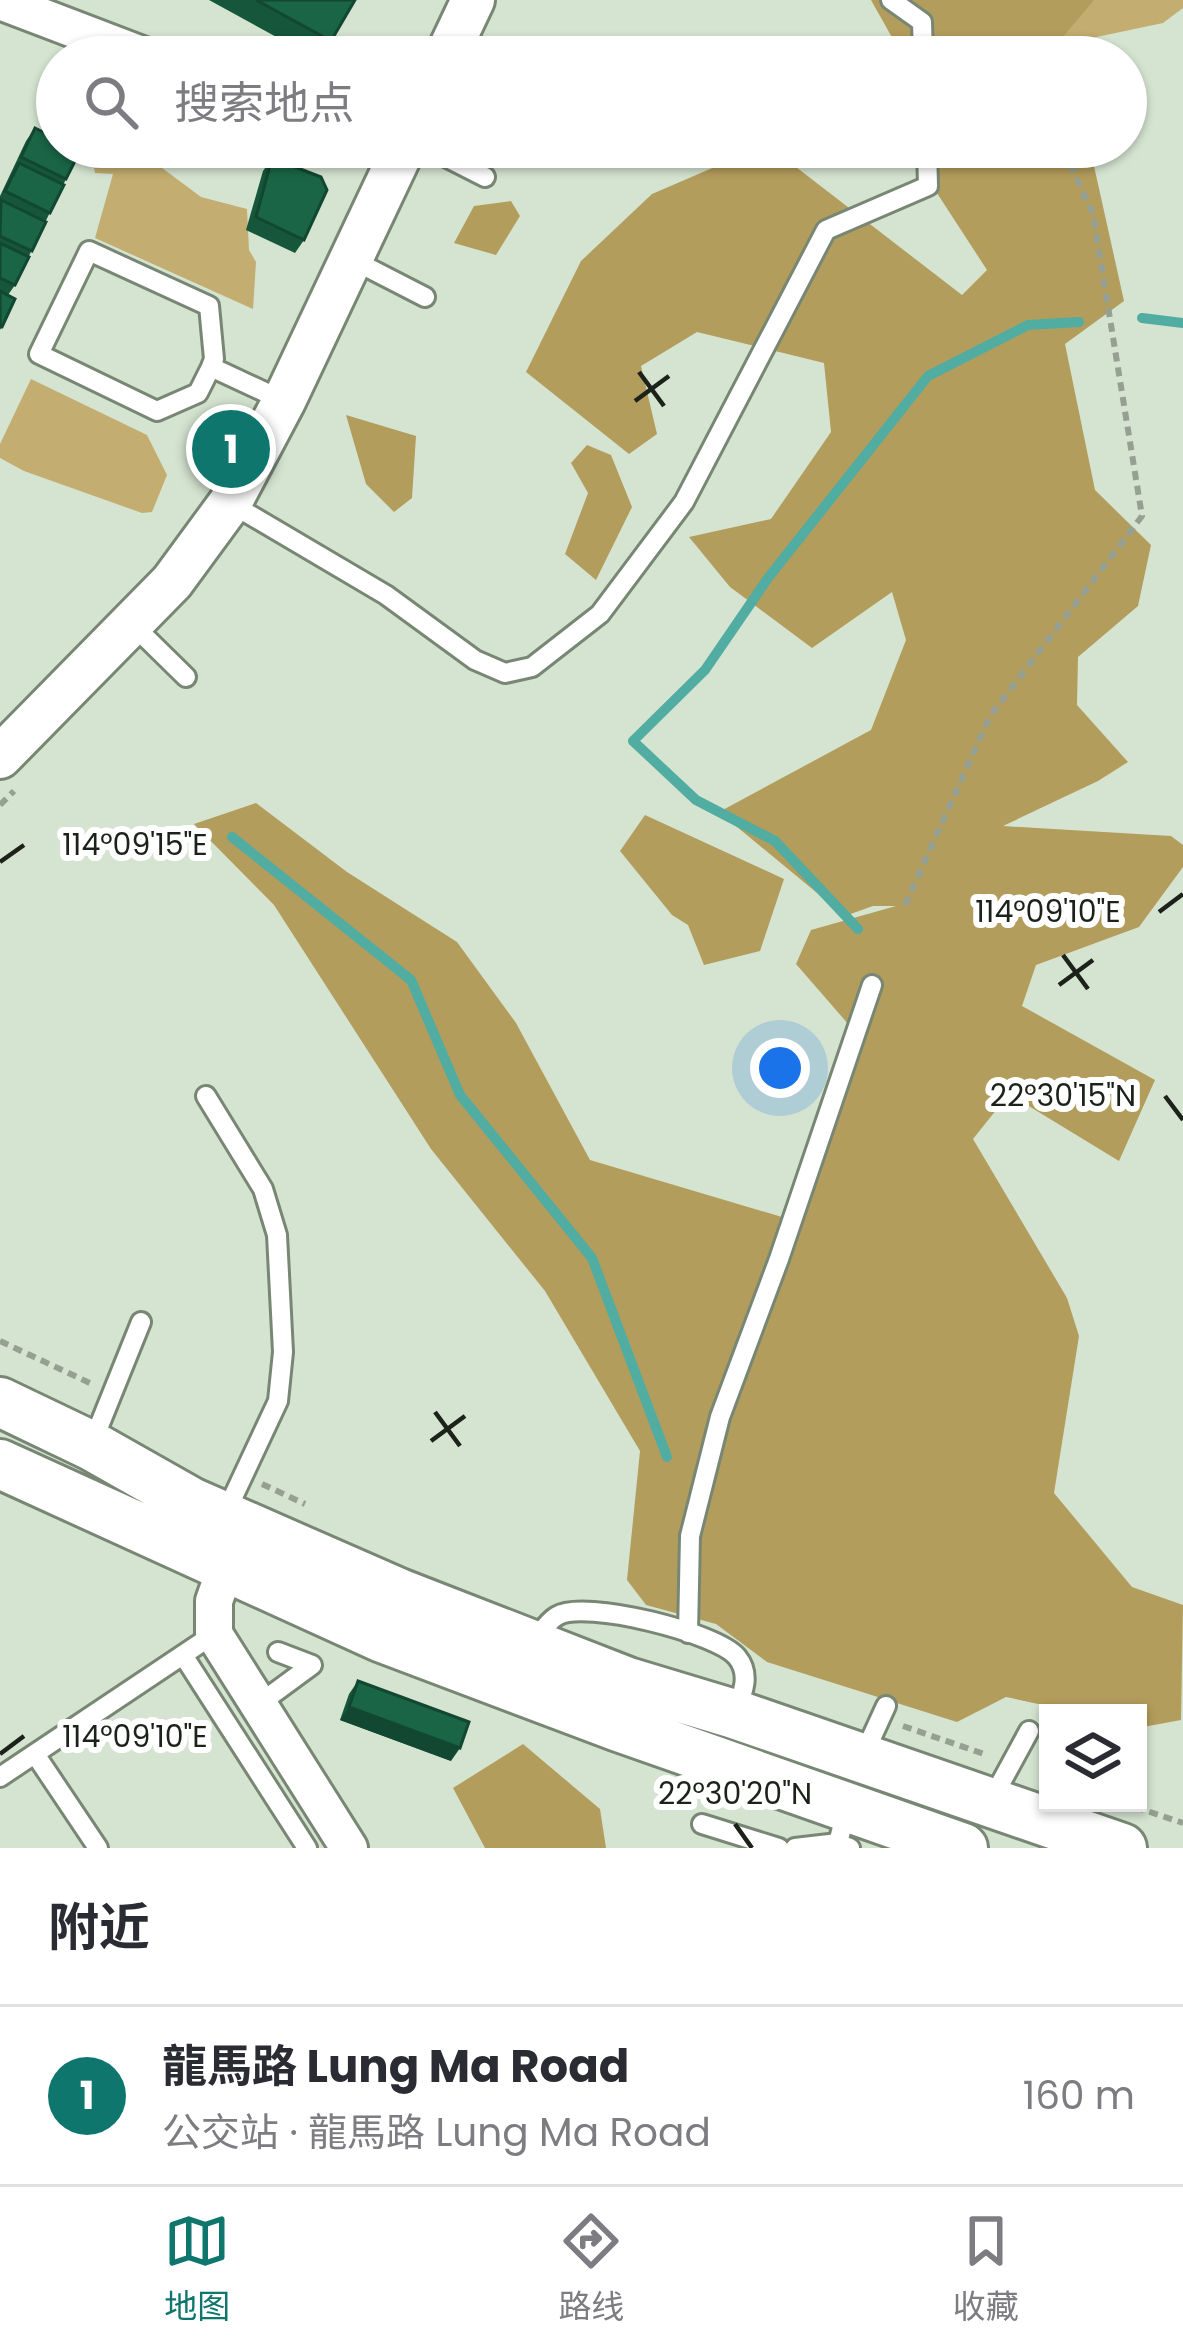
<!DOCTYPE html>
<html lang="zh">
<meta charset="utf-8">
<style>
:root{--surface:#fff;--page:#f2f2f3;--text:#2b2b33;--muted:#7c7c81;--line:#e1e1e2;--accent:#0f766e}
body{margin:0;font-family:Poppins,"Noto Sans SC",sans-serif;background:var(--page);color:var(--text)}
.controls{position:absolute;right:36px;bottom:36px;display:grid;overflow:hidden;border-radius:0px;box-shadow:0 3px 9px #0004}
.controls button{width:108px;height:108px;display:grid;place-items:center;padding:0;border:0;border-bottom:3px solid var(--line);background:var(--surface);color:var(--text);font:60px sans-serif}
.you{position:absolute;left:780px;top:1068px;width:42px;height:42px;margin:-30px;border:9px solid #fff;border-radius:50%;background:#1a73e8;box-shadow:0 0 0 18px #1a73e833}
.badge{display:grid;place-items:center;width:78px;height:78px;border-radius:50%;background:var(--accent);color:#fff;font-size:39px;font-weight:700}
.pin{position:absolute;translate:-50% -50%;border:6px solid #fff;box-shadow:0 3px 12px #0006}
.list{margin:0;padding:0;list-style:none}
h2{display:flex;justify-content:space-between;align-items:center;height:156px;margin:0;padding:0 48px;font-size:51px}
h2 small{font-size:39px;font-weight:400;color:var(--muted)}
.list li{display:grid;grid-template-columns:78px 1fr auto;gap:36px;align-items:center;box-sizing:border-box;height:180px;padding:0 48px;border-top:3px solid var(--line)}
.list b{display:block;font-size:45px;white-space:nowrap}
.list p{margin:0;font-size:39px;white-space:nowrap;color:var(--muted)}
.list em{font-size:39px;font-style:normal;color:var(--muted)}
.icon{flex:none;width:66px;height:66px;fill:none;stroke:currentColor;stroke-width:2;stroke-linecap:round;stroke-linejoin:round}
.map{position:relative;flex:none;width:1183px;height:1848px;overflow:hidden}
.search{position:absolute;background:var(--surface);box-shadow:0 3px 9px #0004;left:36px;right:36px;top:36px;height:132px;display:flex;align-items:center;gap:30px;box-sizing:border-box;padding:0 42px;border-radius:66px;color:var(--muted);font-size:45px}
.sheet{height:336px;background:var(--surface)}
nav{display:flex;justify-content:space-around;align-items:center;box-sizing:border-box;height:168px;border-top:3px solid var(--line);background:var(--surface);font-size:33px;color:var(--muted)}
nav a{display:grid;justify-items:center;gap:6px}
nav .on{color:var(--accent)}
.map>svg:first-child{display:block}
</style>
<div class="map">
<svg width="1183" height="1848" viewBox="0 0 1183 1848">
<rect width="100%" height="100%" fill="#d5e4d1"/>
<!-- green -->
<path fill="#c3ad70" d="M986 0H1183V8L1163 23 1068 43 1022 28Z
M65 147 138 150 201 197 247 209 249 250 256 262 253 309 95 238 113 174 95 173 92 159 65 155Z
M31 379 147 435 167 475 152 512 142 513 24 471 0 458V444Z"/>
<!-- forest -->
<path fill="#b39d5c" d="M871 0H1094L1046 57H903Z
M761 147H770L962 295 987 270 907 147H1086L1094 166 1124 301 1065 344 1095 490 1151 545 1138 606 1078 657 1077 705 1128 762 1098 781 1003 826 1171 836 1183 845V867L1139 927 1036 965 1022 1006 1155 1080 1119 1161 1009 1094 973 1139 1067 1298 1079 1336 1054 1493 1132 1587 1183 1605 1181 1720 1143 1727 1138 1726V1713H1080L1006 1697 957 1722 767 1662 716 1624 646 1605 627 1580 640 1451 545 1291 431 1149 274 905 194 824 256 803 347 872 457 942 516 1023 590 1160 792 1220 856 1033 796 964 811 930 896 906H873L845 916 719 812 871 730 906 640 892 592 812 648 730 587 689 537 771 519 831 432 824 363 697 332 641 366 657 434 629 454 526 372 581 261 652 194Z
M511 201 520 216 496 255 454 243 474 206Z
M346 415 416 436 412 498 394 512 366 484Z
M587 445 611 455 632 507 596 580 565 554 588 493 571 463Z
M645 815 784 879 760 951 704 965 688 925 672 915 620 851Z
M523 1744 600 1809 606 1848H485L453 1788Z"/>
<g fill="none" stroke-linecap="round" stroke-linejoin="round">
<!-- stream -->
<path stroke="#51aca1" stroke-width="10" d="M1142 318 1183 323
M232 837 411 980 460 1095 592 1258 667 1457
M858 929 775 841 696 800 633 741 705 670 768 578 928 376 1028 325 1079 322"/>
<!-- service casing -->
<g stroke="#788674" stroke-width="24">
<path id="service" d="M891 0 922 22 923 57
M426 147 485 177
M351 259 425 297
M211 367 214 359 209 306 89 251 39 354 157 411 198 393 211 367 284 401
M230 503 386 595 475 660 505 673 532 667 600 614 684 502 826 230 928 186 927 147
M132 624 186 677
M206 1096 263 1189 277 1235 283 1352 278 1401 226 1512
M93 1441 141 1322
M688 1633 690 1536 720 1417 779 1259 872 985
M532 1644C539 1635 548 1621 557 1616 584 1599 718 1633 737 1657 751 1674 743 1693 736 1710
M183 1655 307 1848
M259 1704 312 1665 278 1652
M35 1754 98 1848
M864 1754 886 1706
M0 1777 214 1634
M992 1799 1029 1731
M847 1808 838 1843 850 1848
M702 1824 779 1848
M795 1848 838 1843"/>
</g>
<!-- minor casing -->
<g stroke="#788674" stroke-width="42">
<path id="minor" d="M0 1 147 57
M225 1570 214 1601V1634L349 1848"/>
</g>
<!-- tertiary casing -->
<g stroke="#788674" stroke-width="48">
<path id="tertiary" d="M446 57 473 0
M0 757 172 582 230 503 284 401 404 147"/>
</g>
<!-- secondary casing -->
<g stroke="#788674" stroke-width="54">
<path id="secondary" d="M0 1402 92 1446 191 1502 399 1593 628 1682 734 1714 1122 1848
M0 1464 380 1637 616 1726 963 1848"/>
</g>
<!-- path -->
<path stroke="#95a092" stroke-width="6" stroke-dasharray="9 6" stroke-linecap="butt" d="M383 51 393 57
M321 160 325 147
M0 805 14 791
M905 905 990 716 1142 516 1093 214 1062 147
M0 1341 92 1384
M262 1484 305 1504
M903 1726 987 1755
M1135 1807 1183 1823"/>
<!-- service -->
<use href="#service" stroke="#fff" stroke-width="18"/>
<!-- minor -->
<use href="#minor" stroke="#fff" stroke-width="36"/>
<!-- tertiary -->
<use href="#tertiary" stroke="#fff" stroke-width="42"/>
<!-- secondary -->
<use href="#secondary" stroke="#fff" stroke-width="48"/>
</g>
<!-- wall -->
<path fill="#16573c" d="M209 0H355L320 57H313Z
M35 128 66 179 15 285 8 295 15 299 0 330V196L26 141Z
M272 158 304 240 295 253 246 230 263 171Z
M358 1681 451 1761 340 1720 349 1694Z"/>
<!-- shaded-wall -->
<path fill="#124731" d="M349 1707 460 1748 451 1761 340 1720Z"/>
<!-- building -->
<path fill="#1a6546" stroke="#124731" stroke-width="3" d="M256 0H355L331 41Z
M35 128 57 139V147H73L80 151 66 179 21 157Z
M272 158 321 177 327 190 304 240 256 217Z
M19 163 64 185 50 213 5 191Z
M1 200 46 222 32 251 0 236Z
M0 243 29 257 15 285 0 278Z
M0 291 15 299 2 327H0Z
M358 1681 469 1722 460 1748 349 1707Z"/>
<!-- ticks -->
<path fill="none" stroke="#1c211a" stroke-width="4.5" d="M639 372 664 406M635 401 669 376M0 862 24 845M1159 912 1183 894M1063 955 1088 989M1059 985 1093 960M1165 1096 1183 1120M435 1412 460 1446M431 1441 465 1416M0 1754 24 1736M735 1824 752 1848"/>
<g font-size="30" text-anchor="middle" fill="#1c211a" stroke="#fff" stroke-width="12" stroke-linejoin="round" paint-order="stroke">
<text x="135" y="855">114°09'15"E</text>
<text x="1048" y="922">114°09'10"E</text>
<text x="1063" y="1106">22°30'15"N</text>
<text x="135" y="1747">114°09'10"E</text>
<text x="735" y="1804">22°30'20"N</text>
</g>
</svg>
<div class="controls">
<button><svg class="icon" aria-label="layers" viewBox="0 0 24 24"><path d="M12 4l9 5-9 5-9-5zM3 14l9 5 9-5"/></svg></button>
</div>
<div class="you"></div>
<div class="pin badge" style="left:231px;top:449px">1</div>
<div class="search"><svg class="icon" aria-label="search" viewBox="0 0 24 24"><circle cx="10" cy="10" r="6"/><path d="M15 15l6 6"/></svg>搜索地点</div>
</div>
<section class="sheet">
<h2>附近<small></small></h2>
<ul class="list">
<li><span class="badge">1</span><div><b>龍馬路 Lung Ma Road</b><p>公交站 · 龍馬路 Lung Ma Road</p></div><em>160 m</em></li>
</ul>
</section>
<nav>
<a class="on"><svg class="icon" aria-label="map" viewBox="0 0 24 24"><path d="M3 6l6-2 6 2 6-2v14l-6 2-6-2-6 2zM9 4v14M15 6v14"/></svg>地图</a>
<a><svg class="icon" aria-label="directions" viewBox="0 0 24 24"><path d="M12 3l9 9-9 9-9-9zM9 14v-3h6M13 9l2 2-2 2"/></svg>路线</a>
<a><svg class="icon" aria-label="saved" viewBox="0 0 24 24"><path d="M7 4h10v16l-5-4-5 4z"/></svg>收藏</a>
</nav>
